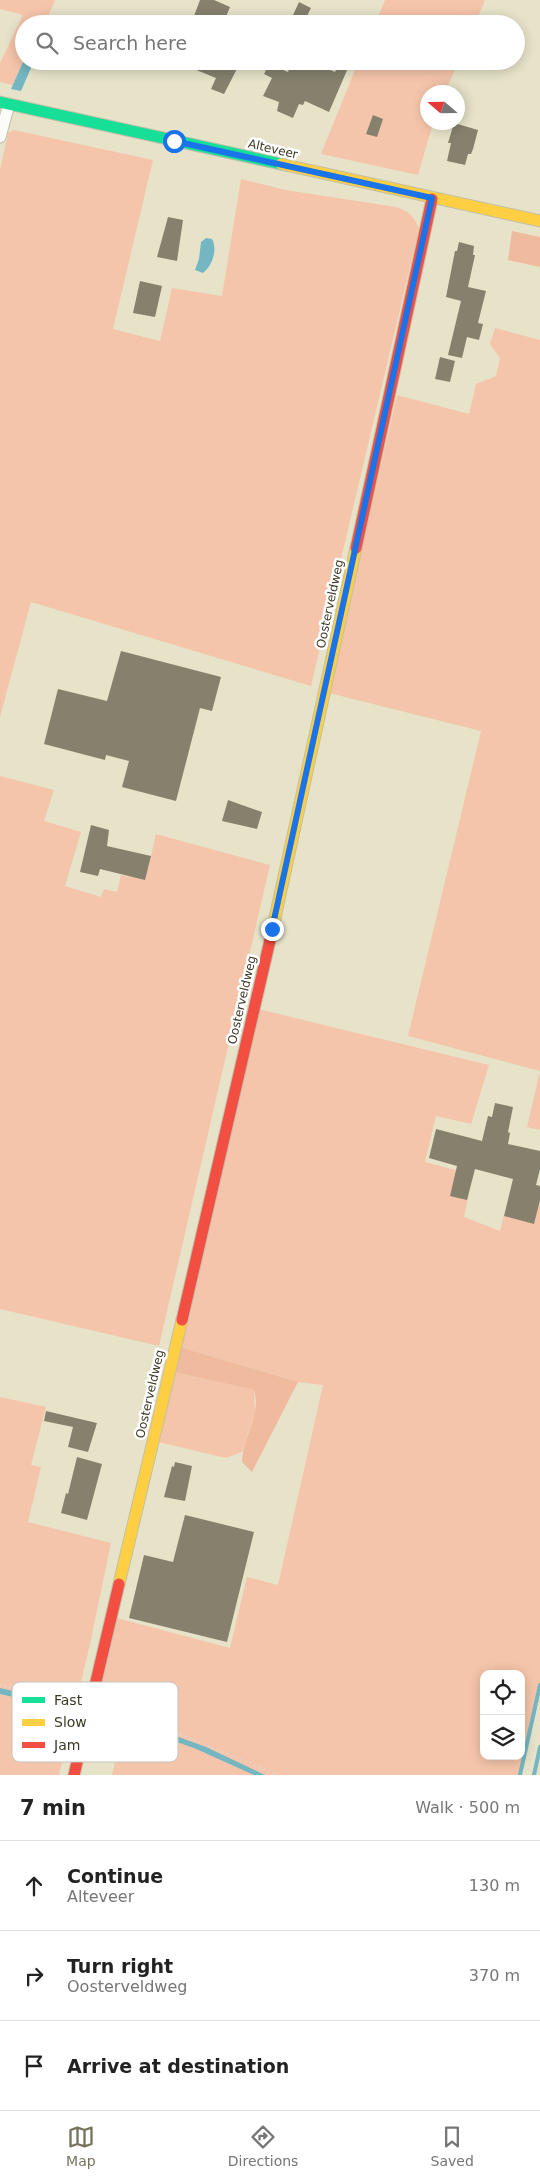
<!DOCTYPE html>
<meta charset="utf-8">
<style>
:root{--surface:#fff;--page:#f6f6f6;--text:#222;--muted:#767676;--line:#e0e0e0;--accent:#77745e}
body{margin:0;font-family:"DejaVu Sans",sans-serif;background:var(--page);color:var(--text)}
.controls{position:absolute;right:15px;bottom:15px;display:grid;overflow:hidden;border-radius:10px;box-shadow:0 2px 12px #0003}
.controls button{width:45px;height:45px;display:grid;place-items:center;padding:0;border:0;border-bottom:1px solid var(--line);background:var(--surface);color:var(--text);font:25px sans-serif}
.compass{position:absolute;left:420px;top:85px;width:45px;height:45px;border-radius:50%;background:var(--surface);box-shadow:0 2px 12px #0003;rotate:290deg}
.stop{position:absolute;width:15px;height:15px;margin:-11px;border:4px solid #1a73e8;border-radius:50%;background:#fff}
.stop.end{background:#1a73e8;border-color:#fff;box-shadow:0 1px 5px #0008}
.list{margin:0;padding:0;list-style:none}
h2{display:flex;justify-content:space-between;align-items:center;height:65px;margin:0;padding:0 20px;font-size:21px}
h2 small{font-size:16px;font-weight:400;color:var(--muted)}
.list li{display:grid;grid-template-columns:32px 1fr auto;gap:15px;align-items:center;box-sizing:border-box;height:90px;padding:0 20px;border-top:1px solid var(--line)}
.list b{display:block;font-size:19px;white-space:nowrap}
.list p{margin:0;font-size:16px;white-space:nowrap;color:var(--muted)}
.list em{font-size:16px;font-style:normal;color:var(--muted)}
.icon{flex:none;width:28px;height:28px;fill:none;stroke:currentColor;stroke-width:2;stroke-linecap:round;stroke-linejoin:round}
.map{position:relative;flex:none;width:540px;height:1775px;overflow:hidden}
.search{position:absolute;background:var(--surface);box-shadow:0 2px 12px #0003;left:15px;right:15px;top:15px;height:55px;display:flex;align-items:center;gap:12px;box-sizing:border-box;padding:0 18px;border-radius:28px;color:var(--muted);font-size:19px}
.sheet{height:335px;background:var(--surface)}
nav{display:flex;justify-content:space-around;align-items:center;box-sizing:border-box;height:70px;border-top:1px solid var(--line);background:var(--surface);font-size:14px;color:var(--muted)}
nav a{display:grid;justify-items:center;gap:2px}
nav .on{color:var(--accent)}
.map>svg:first-child{display:block}
</style>
<div class="map">
<svg width="540" height="1775" viewBox="0 0 540 1775">
<rect width="100%" height="100%" fill="#e7e3c9"/>
<!-- green -->
<path fill="#f4c5aa" fill-rule="evenodd" d="M0 0H55L45 24H24V61L17 86 0 82V63L23 15 0 9Z
M385 0H485L475 24H375Z
M369 61H459L445 92H428V122L433 123 418 175 321 154 357 65Z
M14 130 153 160 113 329 160 341 172 288 222 296 241 179 286 190 396 207C410 212 414 216 419 229L311 686 31 602 0 717V170L8 133Z
M495 328 540 340V1130L527 1127 540 1071 408 1036 481 731 329 693 397 395 469 414 476 384 496 376 500 358 490 344Z
M0 776 54 790 44 821 81 832 65 886 101 897 104 889 117 892 121 875 128 877 131 866 148 869 156 834 270 865 159 1346 0 1309Z
M258 1009 489 1065 471 1124 436 1116 425 1162 463 1172 461 1181 471 1184 464 1217 500 1231 504 1215 540 1199V1693L521 1775H112L120 1742 92 1730 117 1618 230 1648 247 1577 278 1585 323 1385 298 1382 180 1347ZM484 1674H521V1756H484Z
M174 1372 254 1390 255 1412 242 1452 226 1458 158 1442Z
M0 1397 46 1407 31 1465 41 1467 28 1522 111 1543 90 1644 59 1775H0Z"/>
<!-- forest -->
<path fill="#f0ba9e" d="M512 231 540 237V267L508 260Z
M180 1347 298 1382 252 1472 242 1462C242 1438 262 1415 254 1390L174 1372Z"/>
<!-- water -->
<path fill="#74b6c1" d="M24 60V61H34L21 91 11 89Z
M206 238 212 239C218 250 212 266 203 273L195 270 199 259 201 242Z
M0 1688 69 1704 67 1709 0 1694Z
M116 1714 206 1747 265 1775H254L194 1748 114 1720Z"/>
<g fill="none" stroke-linecap="round" stroke-linejoin="round">
<!-- stream -->
<path stroke="#74b6c1" stroke-width="4" d="M520 1775 540 1685
M534 1775 540 1747"/>
</g>
<!-- building -->
<path fill="#85816d" d="M200 0H214L230 7 223 24H191Z
M299 2 311 8 303 24H289Z
M174 61H241L224 94 211 89 216 78Z
M292 61H310L335 72 340 61H351L329 112 305 101 303 105 299 104 293 118 277 111 279 102 263 96 272 78 264 74 269 64 288 72Z
M373 115 383 119 377 137 366 134Z
M454 123 478 130 473 149 471 154H468L465 165 447 161 451 143H448Z
M168 217 183 220 177 261 157 257Z
M459 242 474 246 473 255H475L468 287 486 291 478 323 483 324 479 340 467 337 462 358 448 355 461 301 446 297 455 251H457Z
M140 281 162 286 155 317 133 313Z
M440 357 455 361 450 382 435 379Z
M121 651 221 677 212 711 200 708 176 801 122 787 129 761 106 755 105 760 44 744 58 689 107 701Z
M228 800 262 812 257 829 222 821Z
M91 825 109 830 107 846 151 856 145 880 100 869 98 876 80 872Z
M495 1103 513 1107 508 1132 510 1133 508 1144 540 1151V1169L536 1185 540 1186V1200L534 1224 504 1216 513 1179 475 1169 467 1200 450 1196 457 1166 429 1158 436 1129 482 1141 488 1116 492 1117Z
M46 1411 97 1423 88 1452 68 1447 73 1427 44 1421Z
M77 1457 102 1464 87 1520 61 1513 66 1493 68 1494Z
M175 1462 192 1466 185 1501 164 1497 172 1466 174 1467Z
M185 1515 254 1532 227 1642 129 1618 144 1555 173 1562Z"/>
<g fill="none" stroke-linecap="round" stroke-linejoin="round">
<!-- street casing -->
<g stroke="#c2bfaa" stroke-width="13">
<path id="street" d="M0 137 9 104"/>
</g>
<!-- fast casing -->
<g stroke="#c2bfaa" stroke-width="13">
<path id="fast" d="M0 102 281 164"/>
</g>
<!-- slow casing -->
<g stroke="#c2bfaa" stroke-width="13">
<path id="slow" d="M281 164 540 221
M271 936 356 548
M119 1584 182 1320"/>
</g>
<!-- jam casing -->
<g stroke="#c2bfaa" stroke-width="13">
<path id="jam" d="M356 548 432 199
M182 1320 271 936
M74 1775 119 1584"/>
</g>
<!-- path -->
<path stroke="#dddbd3" stroke-width="2.5" stroke-dasharray="1 4" stroke-linecap="butt" d="M0 1685 77 1703
M105 1709 133 1715 278 1775
M527 1775 540 1717"/>
<!-- street -->
<use href="#street" stroke="#fbfbf7" stroke-width="11"/>
<!-- fast -->
<use href="#fast" stroke="#16e098" stroke-width="11"/>
<!-- slow -->
<use href="#slow" stroke="#ffcf43" stroke-width="11"/>
<!-- jam -->
<use href="#jam" stroke="#f24e42" stroke-width="11"/>
</g>
<g fill="none" stroke-linecap="round" stroke-linejoin="round">
<!-- route -->
<path stroke="#1a73e8" stroke-width="6" d="M174 141 432 198 272 929"/>
</g>
<g text-anchor="middle" dominant-baseline="central" stroke-width="5" stroke-linejoin="round" paint-order="stroke">
<!-- street labels -->
<g font-size="12" fill="#3b3825" stroke="#fff">
<text transform="translate(273 149) rotate(13)">Alteveer</text>
<text transform="translate(330 604) rotate(-78)">Oosterveldweg</text>
<text transform="translate(242 1000) rotate(-77)">Oosterveldweg</text>
<text transform="translate(150 1394) rotate(-77)">Oosterveldweg</text>
</g>
</g>
<!-- legend -->
<rect x="12" y="1682" width="166" height="80" rx="8" fill="#fff" stroke="#c4c3be" stroke-width="1"/>
<rect x="22" y="1697" width="23" height="6" fill="#16e098"/>
<rect x="22" y="1719" width="23" height="7" fill="#ffcf43"/>
<rect x="22" y="1742" width="23" height="6" fill="#f24e42"/>
<g font-size="14" fill="#3b3825">
<text x="54" y="1705">Fast</text>
<text x="54" y="1727">Slow</text>
<text x="54" y="1750">Jam</text>
</g>
</svg>
<div class="controls">
<button><svg class="icon" aria-label="locate" viewBox="0 0 24 24"><circle cx="12" cy="12" r="6"/><path d="M12 2v4M12 18v4M2 12h4M18 12h4"/></svg></button>
<button><svg class="icon" aria-label="layers" viewBox="0 0 24 24"><path d="M12 4l9 5-9 5-9-5zM3 14l9 5 9-5"/></svg></button>
</div>
<svg class="compass" viewBox="-18 -18 36 36"><path d="M0-13l5 13h-10z" fill="#e53935"/><path d="M0 13l5-13h-10z" fill="#767676"/></svg>
<div class="stop" style="left:174px;top:141px"></div>
<div class="stop end" style="left:272px;top:929px"></div>
<div class="search"><svg class="icon" aria-label="search" viewBox="0 0 24 24"><circle cx="10" cy="10" r="6"/><path d="M15 15l6 6"/></svg>Search here</div>
</div>
<section class="sheet">
<h2>7 min<small>Walk · 500 m</small></h2>
<ul class="list">
<li><svg class="icon" aria-label="ahead" viewBox="0 0 24 24"><path d="M12 20V5M6 11l6-6 6 6"/></svg><div><b>Continue</b><p>Alteveer</p></div><em>130 m</em></li>
<li><svg class="icon" aria-label="right" viewBox="0 0 24 24"><path d="M7 20v-9h11M14 6l5 5-5 5"/></svg><div><b>Turn right</b><p>Oosterveldweg</p></div><em>370 m</em></li>
<li><svg class="icon" aria-label="arrive" viewBox="0 0 24 24"><path d="M6 21V4h12l-3 4 3 4H6"/></svg><div><b>Arrive at destination</b></div></li>
</ul>
</section>
<nav>
<a class="on"><svg class="icon" aria-label="map" viewBox="0 0 24 24"><path d="M3 6l6-2 6 2 6-2v14l-6 2-6-2-6 2zM9 4v14M15 6v14"/></svg>Map</a>
<a><svg class="icon" aria-label="directions" viewBox="0 0 24 24"><path d="M12 3l9 9-9 9-9-9zM9 14v-3h6M13 9l2 2-2 2"/></svg>Directions</a>
<a><svg class="icon" aria-label="saved" viewBox="0 0 24 24"><path d="M7 4h10v16l-5-4-5 4z"/></svg>Saved</a>
</nav>
